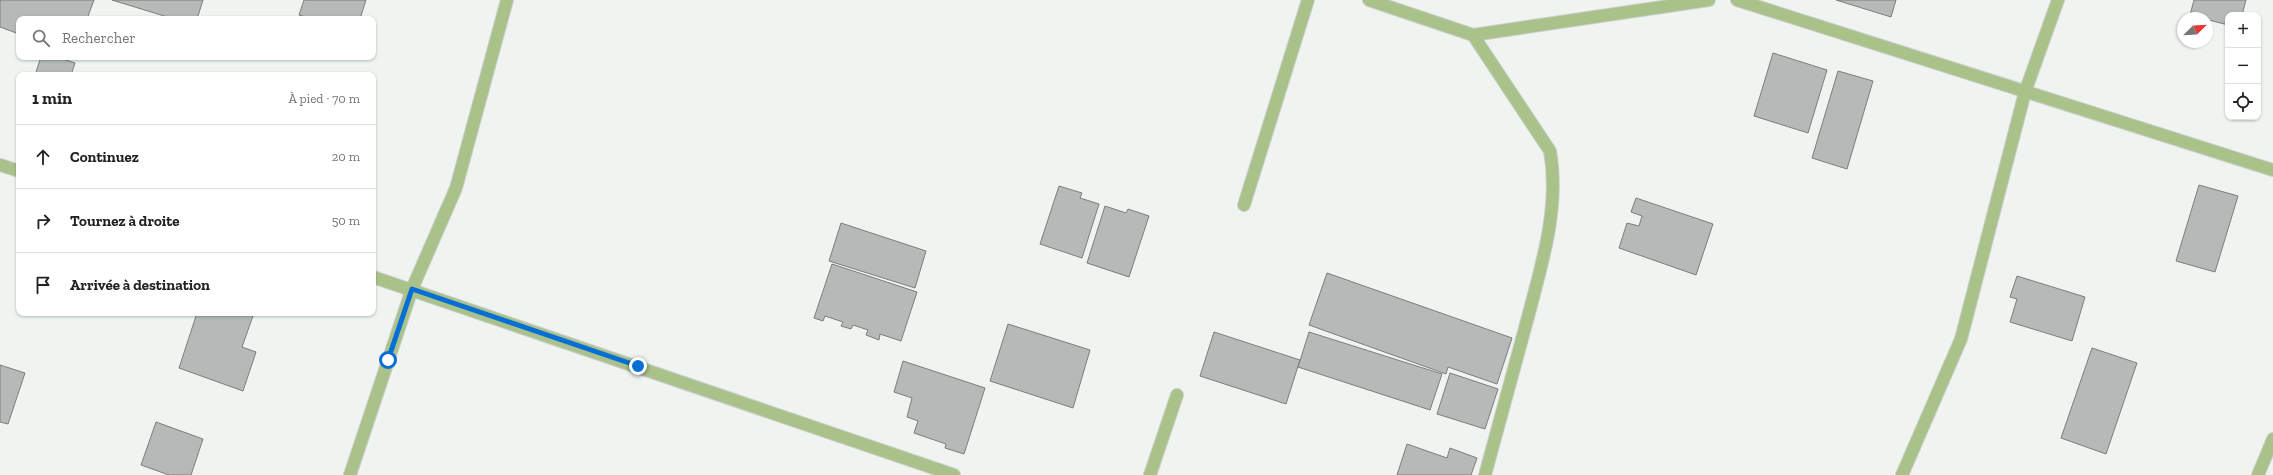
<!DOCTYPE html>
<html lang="fr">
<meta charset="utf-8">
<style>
:root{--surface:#fff;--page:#f2f2f2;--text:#222;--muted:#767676;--line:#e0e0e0}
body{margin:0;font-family:"Zilla Slab",serif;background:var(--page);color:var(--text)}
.controls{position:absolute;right:12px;top:12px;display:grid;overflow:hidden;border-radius:8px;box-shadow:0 1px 3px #0004}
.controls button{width:36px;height:36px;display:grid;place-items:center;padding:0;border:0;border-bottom:1px solid var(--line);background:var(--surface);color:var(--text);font:20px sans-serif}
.compass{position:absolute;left:2177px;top:12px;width:36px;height:36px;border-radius:50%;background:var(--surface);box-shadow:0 1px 3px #0004;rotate:66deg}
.stop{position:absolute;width:12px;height:12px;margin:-9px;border:3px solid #076ed6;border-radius:50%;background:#fff}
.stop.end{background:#076ed6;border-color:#fff;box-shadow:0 1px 4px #0008}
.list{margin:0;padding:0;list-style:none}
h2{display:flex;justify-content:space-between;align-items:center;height:52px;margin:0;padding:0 16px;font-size:17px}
h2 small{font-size:13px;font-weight:400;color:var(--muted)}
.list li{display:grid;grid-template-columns:26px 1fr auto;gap:12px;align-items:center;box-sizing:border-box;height:64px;padding:0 16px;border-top:1px solid var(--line)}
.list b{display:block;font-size:15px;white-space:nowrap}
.list em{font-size:13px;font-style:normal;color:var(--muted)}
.icon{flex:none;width:22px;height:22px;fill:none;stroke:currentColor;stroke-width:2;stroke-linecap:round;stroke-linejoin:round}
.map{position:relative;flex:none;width:2273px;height:475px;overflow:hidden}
.search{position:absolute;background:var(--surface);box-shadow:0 1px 3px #0004;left:16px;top:16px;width:360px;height:44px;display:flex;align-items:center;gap:10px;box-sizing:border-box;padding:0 14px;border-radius:8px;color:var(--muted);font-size:15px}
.panel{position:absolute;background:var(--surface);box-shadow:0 1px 3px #0004;left:16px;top:72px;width:360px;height:244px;border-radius:8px}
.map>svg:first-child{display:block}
</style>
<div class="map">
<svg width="2273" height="475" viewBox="0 0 2273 475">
<rect width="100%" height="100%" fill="#f0f4f0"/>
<!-- building -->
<path fill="#b5bab8" stroke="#7a7e7d" d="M0 0H94L87 19H19V34L0 27Z
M112 0H203L197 19H174Z
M304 0H366L360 19H312L299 15Z
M1836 0H1896L1891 17Z
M2194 0H2246L2242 15H2228V25L2190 15Z
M1773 53 1827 70 1808 133 1754 116Z
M41 57H57L75 63 71 75H35Z
M1838 71 1873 81 1847 169 1812 158Z
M2199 185 2238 196 2215 272 2176 261Z
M1059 186 1082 193 1080 198 1099 204 1082 258 1040 244Z
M1636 198 1713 224 1696 275 1619 248 1627 223 1639 226 1642 216 1631 212Z
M1105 206 1126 213 1128 209 1149 216 1129 277 1087 263Z
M841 223 926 251 915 288 829 261Z
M832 264 917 292 901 341 880 334 879 340 866 335 868 330 853 325 851 329 841 326 843 322 825 316 823 321 814 318Z
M1327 273 1512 338 1497 384 1448 367 1446 374 1309 325Z
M2017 276 2085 297 2072 341 2010 322 2017 299 2010 297Z
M197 313H254L242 347 256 352 243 391 179 368Z
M1008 324 1090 350 1073 408 990 381Z
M1214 332 1300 360 1286 404 1200 376Z
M1309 332 1442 374 1430 410 1298 367Z
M2092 348 2137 363 2106 454 2061 438Z
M903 361 985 388 964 454 945 448 946 444 914 433 918 421 907 417 912 398 894 392Z
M0 365 25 373 8 424 0 422Z
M1450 373 1498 389 1485 429 1437 414Z
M156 422 203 439 191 475H169L141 465Z
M1407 444 1447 458 1450 448 1477 458 1471 475H1397Z"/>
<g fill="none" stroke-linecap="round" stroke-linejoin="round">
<!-- minor casing -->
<g stroke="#cccfcc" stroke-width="14">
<path id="minor" d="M1369 0 1473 35 1550 151C1560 207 1542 263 1528 317 1514 370 1499 422 1485 475
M1737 0 2273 170
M1473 35 1709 0
M0 165 19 171
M1244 205 1308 0
M373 277 954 475
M350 475 412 289 456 188 507 0
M1150 475 1177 395
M1902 475 1961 339 2025 92 2058 0
M2258 475 2273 439"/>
</g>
<!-- minor -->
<use href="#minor" stroke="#a9c28a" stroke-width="12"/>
</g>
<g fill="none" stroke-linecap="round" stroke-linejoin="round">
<!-- route -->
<path stroke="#076ed6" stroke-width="5" d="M388 360 412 289 638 366"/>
</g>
</svg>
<div class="controls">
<button>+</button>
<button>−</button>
<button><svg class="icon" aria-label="locate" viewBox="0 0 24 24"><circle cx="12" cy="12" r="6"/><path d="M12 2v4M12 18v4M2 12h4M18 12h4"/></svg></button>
</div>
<svg class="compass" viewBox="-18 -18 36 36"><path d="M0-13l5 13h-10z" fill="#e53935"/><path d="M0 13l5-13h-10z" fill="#767676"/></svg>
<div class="stop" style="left:388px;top:360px"></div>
<div class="stop end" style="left:638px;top:366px"></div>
<div class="search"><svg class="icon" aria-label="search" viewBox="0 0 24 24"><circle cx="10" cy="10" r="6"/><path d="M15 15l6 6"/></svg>Rechercher</div>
<section class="panel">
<h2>1 min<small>À pied · 70 m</small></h2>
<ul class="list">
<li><svg class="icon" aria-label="ahead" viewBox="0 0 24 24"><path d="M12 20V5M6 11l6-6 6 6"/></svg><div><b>Continuez</b></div><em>20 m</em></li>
<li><svg class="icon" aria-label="right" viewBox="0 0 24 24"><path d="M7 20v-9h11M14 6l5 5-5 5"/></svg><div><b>Tournez à droite</b></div><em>50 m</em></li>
<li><svg class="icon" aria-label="arrive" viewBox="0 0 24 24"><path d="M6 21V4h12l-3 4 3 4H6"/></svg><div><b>Arrivée à destination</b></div></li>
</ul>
</section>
</div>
